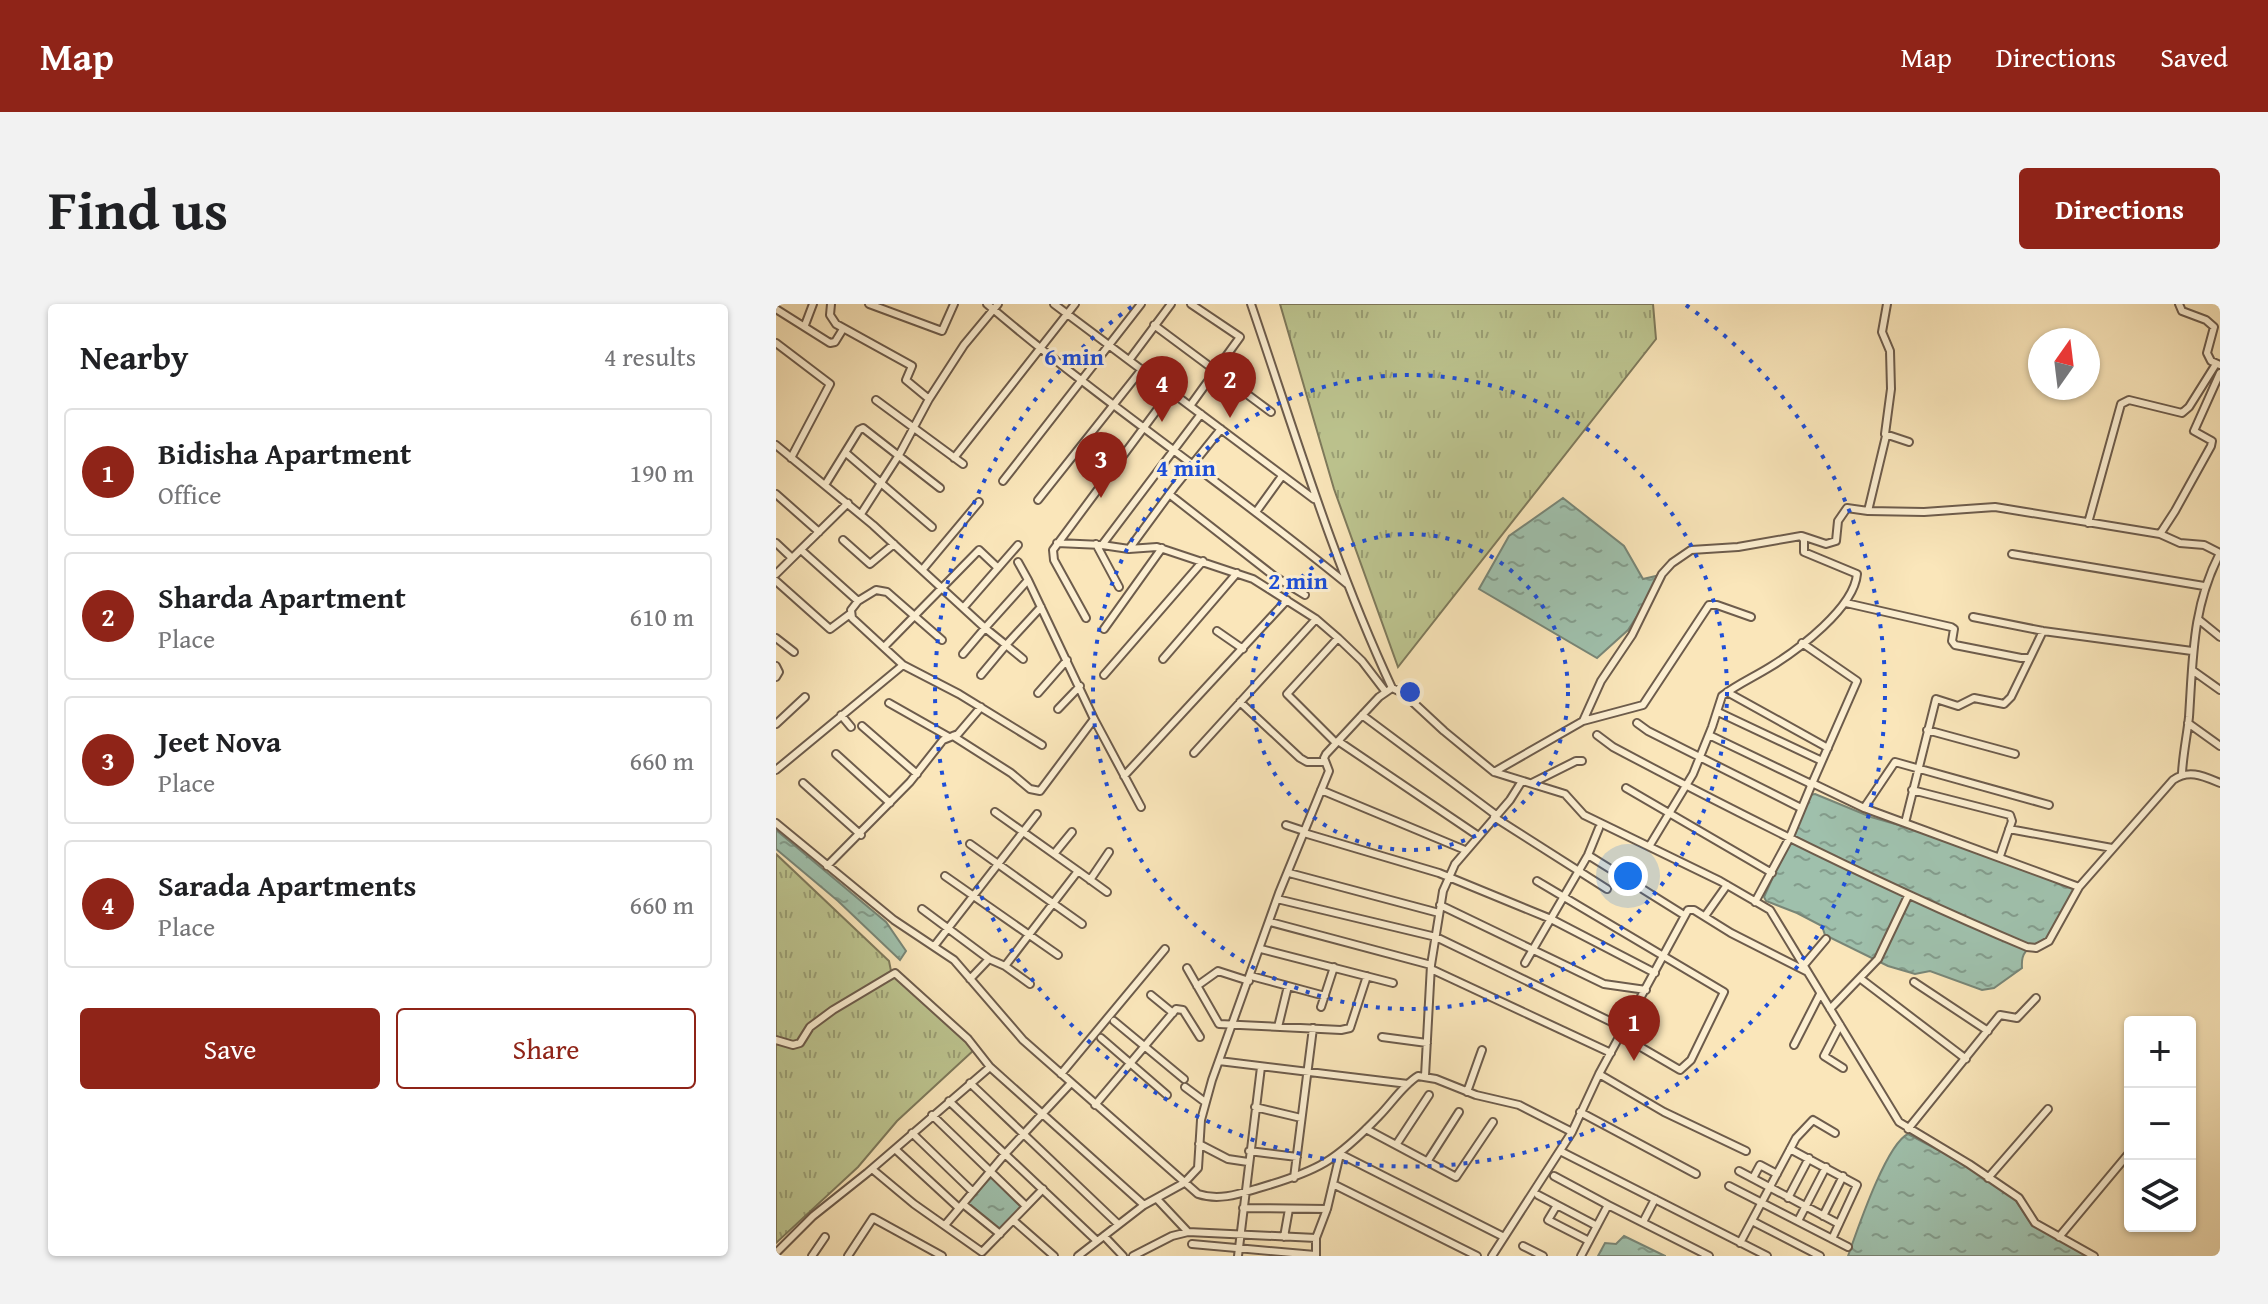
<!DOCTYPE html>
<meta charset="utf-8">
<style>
:root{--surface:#fff;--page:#f2f2f2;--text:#202124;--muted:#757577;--line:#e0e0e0;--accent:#8f2418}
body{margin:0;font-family:"Gentium Book Plus",serif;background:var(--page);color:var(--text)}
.controls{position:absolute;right:24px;bottom:24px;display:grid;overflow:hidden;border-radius:8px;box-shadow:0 2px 6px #0004}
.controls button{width:72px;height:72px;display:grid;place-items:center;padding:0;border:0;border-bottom:2px solid var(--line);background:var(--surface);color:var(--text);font:40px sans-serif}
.compass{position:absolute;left:1252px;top:24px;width:72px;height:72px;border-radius:50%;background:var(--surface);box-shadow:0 2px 6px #0004;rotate:14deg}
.you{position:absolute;left:852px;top:572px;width:28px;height:28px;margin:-20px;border:6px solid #fff;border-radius:50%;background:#1a73e8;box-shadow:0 0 0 12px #1a73e833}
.badge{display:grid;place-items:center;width:52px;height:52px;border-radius:50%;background:var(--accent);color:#fff;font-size:26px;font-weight:700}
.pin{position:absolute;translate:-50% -66px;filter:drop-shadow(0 2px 4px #0008)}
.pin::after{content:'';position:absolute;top:42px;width:28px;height:24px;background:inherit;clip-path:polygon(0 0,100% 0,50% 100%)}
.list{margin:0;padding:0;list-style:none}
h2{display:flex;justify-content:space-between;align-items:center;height:104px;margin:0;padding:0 32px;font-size:34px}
h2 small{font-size:26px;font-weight:400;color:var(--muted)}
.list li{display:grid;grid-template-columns:52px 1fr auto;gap:24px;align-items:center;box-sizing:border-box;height:128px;margin:0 16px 16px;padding:0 16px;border:2px solid var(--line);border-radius:8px}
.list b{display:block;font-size:30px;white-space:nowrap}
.list p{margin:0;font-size:26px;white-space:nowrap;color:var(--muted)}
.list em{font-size:26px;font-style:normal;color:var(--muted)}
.actions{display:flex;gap:16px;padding:24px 32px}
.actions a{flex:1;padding:18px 0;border:2px solid var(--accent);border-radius:8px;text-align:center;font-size:28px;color:var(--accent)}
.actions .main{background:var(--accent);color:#fff}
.icon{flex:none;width:44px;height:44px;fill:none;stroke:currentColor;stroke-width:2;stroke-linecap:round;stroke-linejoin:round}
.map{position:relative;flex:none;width:1444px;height:952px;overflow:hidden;border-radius:8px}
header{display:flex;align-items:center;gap:48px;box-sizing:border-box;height:112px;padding:0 40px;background:var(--accent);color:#fff}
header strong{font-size:38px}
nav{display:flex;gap:44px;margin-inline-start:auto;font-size:28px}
.intro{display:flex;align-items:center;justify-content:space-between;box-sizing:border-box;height:192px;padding:0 48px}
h1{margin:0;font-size:56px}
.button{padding:20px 36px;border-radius:8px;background:var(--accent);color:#fff;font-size:28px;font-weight:700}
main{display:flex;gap:48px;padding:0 48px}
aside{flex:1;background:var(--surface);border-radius:8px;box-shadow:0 2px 6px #0004}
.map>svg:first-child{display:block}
</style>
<header>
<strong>Map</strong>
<nav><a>Map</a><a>Directions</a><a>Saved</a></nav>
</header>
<div class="intro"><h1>Find us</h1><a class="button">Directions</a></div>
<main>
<aside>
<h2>Nearby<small>4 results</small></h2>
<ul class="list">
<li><span class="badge">1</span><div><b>Bidisha Apartment</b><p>Office</p></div><em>190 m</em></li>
<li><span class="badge">2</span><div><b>Sharda Apartment</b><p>Place</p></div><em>610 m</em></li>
<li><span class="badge">3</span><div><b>Jeet Nova</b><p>Place</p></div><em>660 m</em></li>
<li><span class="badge">4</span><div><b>Sarada Apartments</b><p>Place</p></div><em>660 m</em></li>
</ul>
<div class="actions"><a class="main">Save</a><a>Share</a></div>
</aside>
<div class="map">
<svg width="1444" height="952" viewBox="0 0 1444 952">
<defs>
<pattern id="grass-tufts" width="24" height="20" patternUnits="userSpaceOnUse" patternTransform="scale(2)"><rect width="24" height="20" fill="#bdc590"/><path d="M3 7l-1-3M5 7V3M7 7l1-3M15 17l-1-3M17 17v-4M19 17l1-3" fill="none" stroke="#9ba076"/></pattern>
<pattern id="water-ripples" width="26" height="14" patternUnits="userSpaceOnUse" patternTransform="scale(2)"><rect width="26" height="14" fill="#9fc0ac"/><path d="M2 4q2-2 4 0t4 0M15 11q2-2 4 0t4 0" fill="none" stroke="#839c8c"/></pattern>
</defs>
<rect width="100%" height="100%" fill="#fae6ba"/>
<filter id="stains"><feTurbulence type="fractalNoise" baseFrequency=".0025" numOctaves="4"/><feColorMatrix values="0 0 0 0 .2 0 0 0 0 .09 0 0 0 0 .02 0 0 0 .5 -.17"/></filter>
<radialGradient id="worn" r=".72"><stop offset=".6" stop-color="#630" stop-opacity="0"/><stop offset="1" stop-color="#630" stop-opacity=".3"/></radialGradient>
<!-- grass -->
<path fill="url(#grass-tufts)" stroke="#7e7a5c" stroke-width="2" d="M504 0H877L880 35 622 363 558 185Z
M0 550 113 657 115 667 199 745 121 817 82 863 0 939Z"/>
<!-- water -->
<path fill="url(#water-ripples)" stroke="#788677" stroke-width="2" d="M787 194 848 242 867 275 884 271 885 275 852 326 821 354 703 285 733 232Z
M1039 490 1095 513 1178 537 1300 585C1291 600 1284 618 1274 632 1263 646 1244 638 1246 664L1218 684 1206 686 1154 667 1139 670 1112 662 1049 631 1046 622 1021 609 990 597 988 593 1034 491Z
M0 526 110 618 130 647 124 656 62 597 0 545Z
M1132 830 1185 858 1238 894 1254 918 1311 952H1072C1081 927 1110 840 1132 830Z
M215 873 245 903 226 925 220 924 190 900Z
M848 932 889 952H890H822L829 939 840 940Z"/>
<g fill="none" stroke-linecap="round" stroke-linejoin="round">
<!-- street casing -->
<g stroke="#6d5c4c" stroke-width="10">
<path id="street" d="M55 0 54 11 60 20 136 62 130 76 153 95
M93 0 166 27 178 0
M211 0C327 99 454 184 571 280
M278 0 538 195
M475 0C519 129 558 260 616 384
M1111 0 1106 28 1114 47 1115 85 1109 130 1133 138
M1403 0 1406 7 1430 16 1438 23 1431 49 1435 57 1444 61
M0 5 54 39 59 38 67 25
M29 21 37 0
M378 21 495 108
M0 39 54 80 15 154
M354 55 395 0
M100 96 187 160
M414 102 464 33 415 0
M0 141 97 221 209 324 252 276 242 258
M70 149 156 223
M178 154 299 0
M227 177 365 0
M49 181 83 126 87 124 164 184
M0 190 43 228
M393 190 498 272 529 291
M262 196 366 65
M1092 207 1110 132
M480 208 506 172
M85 210 123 151 153 95 188 41 222 0
M1312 219 1345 100 1353 96 1406 109 1413 103 1440 60
M1384 230 1404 239 1428 241 1444 249
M1026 232 1050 240 1060 237 1062 217 1071 204 1092 207 1148 208 1219 203 1384 230 1399 207 1435 142 1436 137 1418 127 1444 69
M67 236 94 260 118 240
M0 239 16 254
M281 239 326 241 353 245 381 243 477 275 540 315 562 334 586 357 609 387
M320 240 343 283
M326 241 425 110
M353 245 400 181 445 125
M25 246 82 297
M1236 250 1428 282
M147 265 203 198
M0 270 72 199
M252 276 318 415 365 503
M0 277 54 325 74 310
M1070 299 1175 323 1178 325 1176 337 1179 341 1245 354H1254L1267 327
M188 303 242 241
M1197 313 1267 327 1416 347
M310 314 278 256 277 246 395 87
M1422 315 1444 333
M328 325 386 244
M441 327 467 345
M0 334 18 348
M1026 339 1081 377 1035 482
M108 343 203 246 222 264
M187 350 209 324 230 341 265 303
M387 355 461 269
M127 361 76 314 75 306 82 297 100 286 111 288 166 336
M0 362 3 368 0 373
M1416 366 1444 386
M205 371 230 341 247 355
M328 371 427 257
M951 388 1052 444
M262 389 291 356
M464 398 524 454 531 458H549
M113 399 173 433
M282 405 304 382
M942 408 1046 457
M65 411 75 423
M586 411 720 511
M807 417 825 377 856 331 886 270 896 259 915 246 962 243 1025 232 1028 236V248L1081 270C1078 304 1022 346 994 363 978 373 960 381 946 392L936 423 917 470 874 541
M861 419 872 427 1025 504
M1412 419 1444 442
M0 420 29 393
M86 422 141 470
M1151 426 1239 450
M821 431 837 443C972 515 1109 583 1251 643L1260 644 1273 637 1303 583 1397 476C1413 465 1427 472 1444 479
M933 431 1033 479 1035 482 1013 535 979 598
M177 432 235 469 254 485 264 487 318 415
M562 437 701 531
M560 439 511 390 562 334
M418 449 540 315
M60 450 114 499
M0 466 127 361 183 390 266 441
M718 468 807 417 867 401 933 301H941L975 313
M1406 469C1407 450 1411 432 1413 413 1417 354 1416 303 1444 249
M348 472 511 296
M27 479 85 531
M756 479 800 457H806
M1036 479 1088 504 1303 583
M850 484 996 569
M545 486 689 546
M1136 486 1234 511 1236 517 1224 552
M1088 504 1119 458 1273 501
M718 513 831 585
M0 519 118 616 178 656 247 736 422 890C443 897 463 890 483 884 542 867 560 857 603 812 616 799 627 781 642 772L660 775 700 791 743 801 796 828
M1129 519 1160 395 1182 402 1198 394 1228 400 1235 393 1254 354
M510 521 528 527
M1233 525 1336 544
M528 529 663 569 775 615 879 669
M194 540 306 620
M278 550 296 528
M812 551 908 611
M51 562 134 478 167 436 182 430 205 403
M302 567 331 588
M513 569 663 609
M169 572 282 651
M314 576 333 548
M761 577 948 688 915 756 904 766 844 731
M501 595 660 633 848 724
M664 601 828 680 870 686
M146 605 213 655
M929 612 951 581
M494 618 655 661
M159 641 261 510
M485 645 617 679
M749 659 812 551 823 524
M1028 661 1050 635
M229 662 254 680
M411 664 443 720 565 726 574 724 591 672
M655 665 835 749
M475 672 549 692
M194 675 213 655 229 662 302 567 219 508
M1085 675 1190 755
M1138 678 1212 727
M421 682 442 667 473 677
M375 691 397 709
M545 703 558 663
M1054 705 1102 655 1132 592
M338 717 408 775
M1064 721 1048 752 1067 764
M502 723 512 682
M606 733 651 739
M325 734 391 791
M0 736 17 741 24 739 34 723 57 706 119 669 192 735 214 763
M1018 741 1044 690
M443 757 632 780
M285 770 389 645
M823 770 888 808 970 847
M649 772 655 661 667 587 679 560 734 496 746 477
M194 779 342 920
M409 783 429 798
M691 788 706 746
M173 797 321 937
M319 801 400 705 407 706 424 733
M479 803 525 814
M804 808 920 870
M156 811 250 902
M590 825 680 873 717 818
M1132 825 1224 711 1241 714 1260 694
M136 829 197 888
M423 840 452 855 472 858
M620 841 653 791
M119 845 183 904
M1014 845 1081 881 1056 935
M473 847 521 853
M784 847 991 952
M651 858 683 808
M96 865 138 900 206 948 267 885
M963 867 1063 920
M778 872 832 901
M518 874 537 724
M977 874 984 861 1001 870
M1212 874 1272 805
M557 880 701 952
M953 882 1072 943
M762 891 821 922
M1012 894 1033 854
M381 895 412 928
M187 900 224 930
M781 901 772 916 813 937
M467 904 551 905
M1047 912 1067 872
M237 916 278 952
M976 917 1044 952
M1022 917 1050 863
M867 918 879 895
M169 921 229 850 295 779
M328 932 347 952
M508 933 513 905
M1283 933 1354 848
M964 939 1020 834 1037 816 1059 829
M416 940 539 951
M747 942 767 952
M0 949 37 912 91 869 214 763 368 901
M36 952 49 933
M72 952 97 914 166 952
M302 952 368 901 408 879 422 864 425 816 436 776 503 589 553 467 548 454 550 450 603 393 616 384 627 389 668 427 718 468 789 490 808 511 944 577 994 606 1123 818 1193 860 1243 894 1259 919 1318 952
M357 952 396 932 412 928 540 934
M462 952 485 763
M540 952V934L551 905 564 850 728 933
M716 952 796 828 823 770 912 606H918L955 629 1030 667
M805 952 832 901 933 952"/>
</g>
<!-- street -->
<use href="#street" stroke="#fcefd2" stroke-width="6"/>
</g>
<!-- distance rings -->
<g fill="none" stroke="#1d4ed8" stroke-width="4" stroke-dasharray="4 8">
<circle cx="634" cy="388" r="158"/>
<circle cx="634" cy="388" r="317"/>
<path d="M910 1A475 475 0 1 1 358 1"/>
</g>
<circle cx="634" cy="388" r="12" fill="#1d4ed8" stroke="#fcefd2" stroke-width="4"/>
<g font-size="24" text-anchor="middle" font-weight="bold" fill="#1d4ed8" stroke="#fcefd2" stroke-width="6" stroke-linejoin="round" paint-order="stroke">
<text x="298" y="61">6 min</text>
<text x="410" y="172">4 min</text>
<text x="522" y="285">2 min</text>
</g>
<rect width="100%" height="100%" filter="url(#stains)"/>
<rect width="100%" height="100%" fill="url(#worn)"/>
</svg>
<div class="controls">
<button>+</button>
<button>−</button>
<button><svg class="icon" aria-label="layers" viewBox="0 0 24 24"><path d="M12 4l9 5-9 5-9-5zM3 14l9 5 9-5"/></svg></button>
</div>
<svg class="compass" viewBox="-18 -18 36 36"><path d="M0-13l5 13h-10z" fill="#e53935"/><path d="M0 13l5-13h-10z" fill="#757577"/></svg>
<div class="you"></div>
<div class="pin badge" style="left:858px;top:757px">1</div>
<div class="pin badge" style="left:454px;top:114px">2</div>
<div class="pin badge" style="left:325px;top:194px">3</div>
<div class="pin badge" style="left:386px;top:118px">4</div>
</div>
</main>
